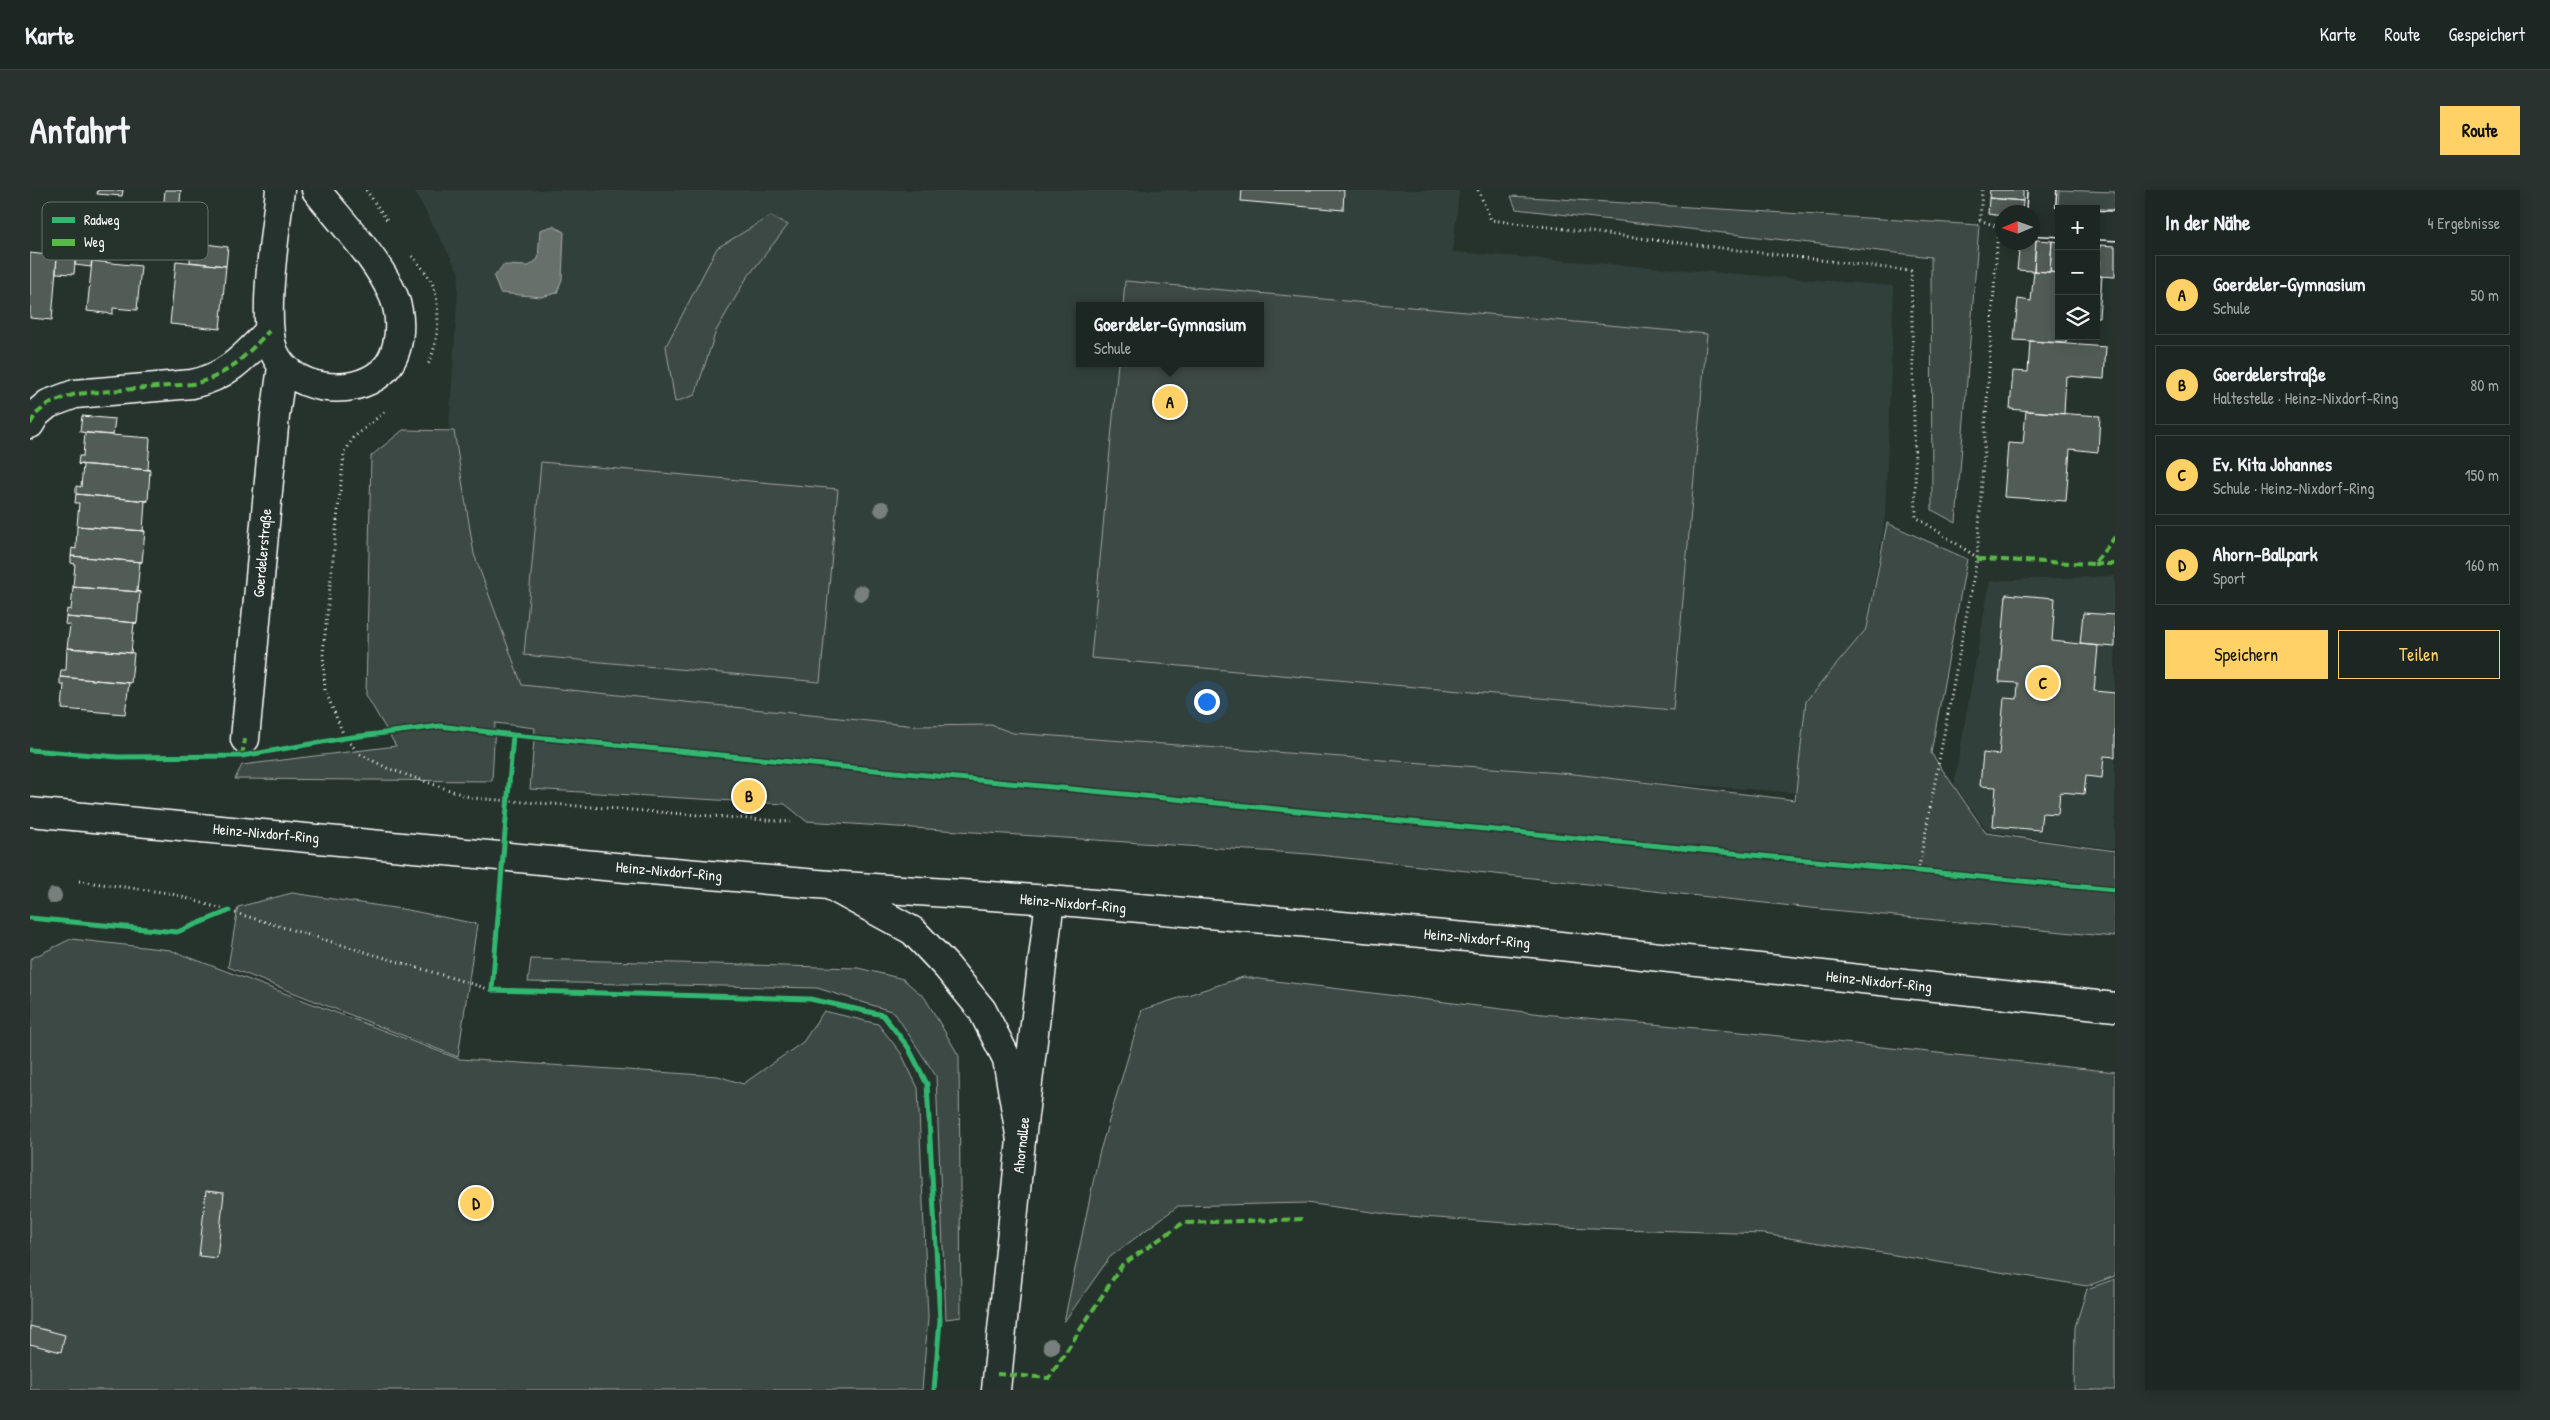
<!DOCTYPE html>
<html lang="de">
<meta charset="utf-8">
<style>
:root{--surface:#1c2622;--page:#29322f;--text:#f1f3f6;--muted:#a0a5a5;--line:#3a4340;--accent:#ffd166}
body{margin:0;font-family:"Patrick Hand",sans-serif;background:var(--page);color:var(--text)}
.controls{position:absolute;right:15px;top:15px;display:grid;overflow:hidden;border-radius:0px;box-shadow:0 2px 12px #0003}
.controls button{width:45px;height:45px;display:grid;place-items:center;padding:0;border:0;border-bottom:1px solid var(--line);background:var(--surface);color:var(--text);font:25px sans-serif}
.compass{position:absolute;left:1965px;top:15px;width:45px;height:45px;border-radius:50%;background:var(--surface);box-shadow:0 2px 12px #0003;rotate:268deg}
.you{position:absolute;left:1176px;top:511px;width:18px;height:18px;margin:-12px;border:4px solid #fff;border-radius:50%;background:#1a73e8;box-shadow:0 0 0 8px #1a73e833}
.badge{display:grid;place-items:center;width:32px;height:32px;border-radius:50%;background:var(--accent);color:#111;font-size:16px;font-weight:700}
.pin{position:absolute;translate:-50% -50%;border:2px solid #fff;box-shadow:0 1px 5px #0006}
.popup{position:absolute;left:1046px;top:112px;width:188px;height:65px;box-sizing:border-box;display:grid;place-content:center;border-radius:0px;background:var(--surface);filter:drop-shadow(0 1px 4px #0005);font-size:16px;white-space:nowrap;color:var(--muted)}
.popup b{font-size:19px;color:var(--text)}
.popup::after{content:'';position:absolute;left:50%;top:100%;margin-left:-10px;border:10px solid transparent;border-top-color:var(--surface)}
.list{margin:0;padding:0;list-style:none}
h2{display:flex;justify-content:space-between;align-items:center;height:65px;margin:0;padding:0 20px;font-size:21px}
h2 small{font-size:16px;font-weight:400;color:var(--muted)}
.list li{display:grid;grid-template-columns:32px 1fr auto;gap:15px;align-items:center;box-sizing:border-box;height:80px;margin:0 10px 10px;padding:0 10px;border:1px solid var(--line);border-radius:0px}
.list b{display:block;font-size:19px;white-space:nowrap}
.list p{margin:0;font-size:16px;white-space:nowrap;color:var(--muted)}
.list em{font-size:16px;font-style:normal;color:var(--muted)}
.actions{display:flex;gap:10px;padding:15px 20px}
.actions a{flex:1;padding:11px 0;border:1px solid var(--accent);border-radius:0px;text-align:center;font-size:18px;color:var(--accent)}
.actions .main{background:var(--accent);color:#111}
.icon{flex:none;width:28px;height:28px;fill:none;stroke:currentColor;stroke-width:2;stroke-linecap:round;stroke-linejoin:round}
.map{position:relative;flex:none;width:2085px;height:1200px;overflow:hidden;border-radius:0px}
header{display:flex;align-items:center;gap:30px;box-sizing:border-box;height:70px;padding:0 25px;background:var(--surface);border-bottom:1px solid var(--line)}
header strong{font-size:24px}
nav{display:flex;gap:28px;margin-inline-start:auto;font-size:18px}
.intro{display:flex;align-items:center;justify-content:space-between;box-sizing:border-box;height:120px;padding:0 30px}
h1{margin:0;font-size:35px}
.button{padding:12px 22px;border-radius:0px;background:var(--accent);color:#111;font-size:18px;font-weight:700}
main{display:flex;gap:30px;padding:0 30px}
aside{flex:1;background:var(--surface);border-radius:0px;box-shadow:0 2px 12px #0003}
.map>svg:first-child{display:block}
</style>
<header>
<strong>Karte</strong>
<nav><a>Karte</a><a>Route</a><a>Gespeichert</a></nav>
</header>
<div class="intro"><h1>Anfahrt</h1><a class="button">Route</a></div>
<main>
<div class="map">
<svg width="2085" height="1200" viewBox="0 0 2085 1200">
<rect width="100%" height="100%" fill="#26332d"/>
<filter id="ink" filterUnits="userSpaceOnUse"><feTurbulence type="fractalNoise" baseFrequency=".02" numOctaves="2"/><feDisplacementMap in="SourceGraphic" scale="10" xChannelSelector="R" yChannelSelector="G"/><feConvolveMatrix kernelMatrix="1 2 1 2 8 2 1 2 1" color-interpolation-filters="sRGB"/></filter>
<g filter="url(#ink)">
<!-- built -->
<path fill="#333f3a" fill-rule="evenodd" d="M384 0H1429L1423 62 1864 96 1855 327 1808 606 402 500 429 83ZM1050 116H1230V173H1050Z
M2085 386V659L1958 641 1924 595 1960 391Z"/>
<!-- green -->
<path fill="#3e4944" stroke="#9ea4a2" d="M2029 0 2085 2V20L2028 15Z
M1481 6 1949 35 1926 333 1902 320 1901 67 1486 19Z
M741 26 758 35 716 89 686 141 665 205 645 212 636 156 687 58Z
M1095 91 1677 144 1643 520 1061 468 1088 173H1230V116H1093Z
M373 240 424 241 444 364 492 495 886 536 961 535 983 543 1544 584 1765 610 1776 511 1837 438 1857 333 1937 369 1901 563 1956 643 2085 661V747L1781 718 1279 664 776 631 755 614 500 599 505 538 465 533 462 591 205 589 212 575 366 556 336 505 341 266Z
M511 272 808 299 790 492 494 465Z
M262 703 378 720 447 734 428 867 198 777 208 717Z
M41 749 140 760 429 869 688 886 713 894 773 852 794 821 848 834 871 863 888 898 898 1128 892 1200H0V769Z
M501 769 828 778 873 789 895 808 929 866 931 1127 916 1129 906 886 864 822 787 798 498 792Z
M1213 787 1512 824 1721 843 2085 882V1086L2057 1096 1734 1044 1534 1037 1364 1025 1276 1013 1148 1016 1080 1067 1034 1132 1069 964 1112 820Z
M2085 1089V1200H2044L2045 1137 2057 1099Z"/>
<!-- water -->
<path fill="#67706c" stroke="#a4a9a7" d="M523 36 534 42 532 89 527 103 511 107 470 103 464 87 473 75 499 76 508 69 510 40Z"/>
<!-- building -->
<path fill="#515c57" stroke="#fff" d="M68 0H93L92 6 67 4Z
M135 0H151L149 24 133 23Z
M1212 0H1314L1313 20 1211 11Z
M1960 0H1993V11L1959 8Z
M1959 8 1993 11 1992 22H1972V26L1958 24Z
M28 49 47 51 44 84 26 83Z
M2002 50H2006L2004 81 1987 80 1990 52H2002Z
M2006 50 2022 51 2020 82 2004 81Z
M2022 51 2029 52V83L2020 82Z
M47 52 63 53 61 77 45 75Z
M161 52 198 57 196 76 160 72Z
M2066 55H2070L2068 86H2066Z
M2070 55 2085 56V87L2068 86Z
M0 63 27 66 22 130 0 128Z
M62 71 111 76 107 120 83 118V124L57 121Z
M146 71 196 76 190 139 140 134Z
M2004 81 2029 83V146H2037L2036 153 1984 150 1988 109 2001 111Z
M2066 86H2072L2069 127H2066Z
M2000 151 2076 157 2074 189 2036 186 2034 224 1980 219 1983 181 1998 182Z
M1996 221 2070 226 2068 262 2040 259 2036 311 1974 307 1978 253 1993 254Z
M52 226 85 229 83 245 50 242Z
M55 243 120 248 118 279 120 280 48 274 49 266H53Z
M48 274 120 280 118 311 46 304V296L51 297 53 275Z
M46 304 118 311H115L113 341H115L47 336 49 313H45Z
M47 336 115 341 112 372 41 366 42 358 46 359Z
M41 366 112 372H110L107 401 110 402 43 397 45 374 41 373Z
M43 397 110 402 107 433 36 427 37 419 41 420Z
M1976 404 2025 408 2022 451 2068 456 2064 501 2085 503V567L2074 566 2072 588 2056 586 2054 604 2030 602 2028 624 2012 623 2010 640 1963 636 1966 597 1950 596 1953 563 1969 565 1974 508 1987 509 1988 493 1969 492Z
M2053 423 2085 425V457L2050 454Z
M36 427 107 433H104L101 463 37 458 40 435 35 434Z
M37 458 104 463 101 493 30 487 31 480H36Z
M30 487 99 493 95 524 32 519 34 495H30Z
M176 1001 194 1003 187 1068 169 1066Z
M0 1136 35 1145 31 1162 0 1154Z"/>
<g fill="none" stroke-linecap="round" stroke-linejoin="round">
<!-- minor casing -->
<g stroke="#fff" stroke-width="31">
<path id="minor" d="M250 0C246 39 231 129 244 162 260 200 321 209 352 182 371 165 373 130 364 107 348 69 311 32 286 0
M2012 0 2010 31 2029 32
M2066 35 2085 36
M0 234 6 224 18 214 45 204 162 194C197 187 215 166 239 141
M215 549 245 226 252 177
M966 1200 991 950 1020 710"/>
</g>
<!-- tertiary casing -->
<g stroke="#fff" stroke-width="31">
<path id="tertiary" d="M799 695 883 741 917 777 952 820 977 869 991 950"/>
</g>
<!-- secondary casing -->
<g stroke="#fff" stroke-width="31">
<path id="secondary" d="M0 622 596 678 799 695 1020 710 1503 753 2085 817"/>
</g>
<!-- path -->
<path stroke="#fff" stroke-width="3" stroke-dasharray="1 4" stroke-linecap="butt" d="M336 0 357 30
M1448 0 1461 30 1881 81 1886 327 1945 366
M382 66C389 74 396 82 401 91 412 111 409 157 397 176
M354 222 323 248 314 264 293 463 295 500 315 548 330 564 357 578 442 608 761 632
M1888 682 1947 369 1968 37 1950 30 1952 0
M49 691 139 703 462 800"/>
<!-- minor -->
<use href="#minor" stroke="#26332d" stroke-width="28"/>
<!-- tertiary -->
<use href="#tertiary" stroke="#26332d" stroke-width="28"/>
<!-- secondary -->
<use href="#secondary" stroke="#26332d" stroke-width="28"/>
<!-- quiet -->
<path stroke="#58b947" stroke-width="4" stroke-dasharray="8 4" stroke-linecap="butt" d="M0 234 6 224 18 214 45 204 162 194C197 187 215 166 239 141
M1947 369 2064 374 2085 347
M2064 374H2085
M212 566 215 549
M967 1184 1019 1188 1092 1075 1153 1033 1276 1029"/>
<!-- cycleway casing -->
<g stroke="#26332d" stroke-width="8">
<path id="cycleway" d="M483 545 462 800 780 809 853 825 878 857 897 894 910 1130 904 1200
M0 560 88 567 212 566 315 548 410 536 483 545 2085 700
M0 728 147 742 199 721"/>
</g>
<!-- cycleway -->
<use href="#cycleway" stroke="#33b770" stroke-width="5"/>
</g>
<!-- trees -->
<g fill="#78807d">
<circle cx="852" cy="319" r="8"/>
<circle cx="831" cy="403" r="8"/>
<circle cx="24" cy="706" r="8"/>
<circle cx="1021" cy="1156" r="8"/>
</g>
</g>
<g text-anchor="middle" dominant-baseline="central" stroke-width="4" stroke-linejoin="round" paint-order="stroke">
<!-- street labels -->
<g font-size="15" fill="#fff" stroke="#26332d">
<text transform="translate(232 363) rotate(-85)">Goerdelerstraße</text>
<text transform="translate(236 643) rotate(5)">Heinz-Nixdorf-Ring</text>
<text transform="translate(639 681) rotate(5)">Heinz-Nixdorf-Ring</text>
<text transform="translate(1043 713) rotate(5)">Heinz-Nixdorf-Ring</text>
<text transform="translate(1447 748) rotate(5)">Heinz-Nixdorf-Ring</text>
<text transform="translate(1849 791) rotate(6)">Heinz-Nixdorf-Ring</text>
<text transform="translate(991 955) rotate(-84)">Ahornallee</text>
</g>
</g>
<!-- legend -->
<rect x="12" y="12" width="166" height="58" rx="8" fill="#26332d" stroke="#67706c" stroke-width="1"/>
<rect x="22" y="27" width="23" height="6" fill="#33b770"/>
<rect x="22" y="49" width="23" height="7" fill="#58b947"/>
<g font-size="14" fill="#fff">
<text x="54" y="35">Radweg</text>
<text x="54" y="57">Weg</text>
</g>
</svg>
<div class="controls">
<button>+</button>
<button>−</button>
<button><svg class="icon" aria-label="layers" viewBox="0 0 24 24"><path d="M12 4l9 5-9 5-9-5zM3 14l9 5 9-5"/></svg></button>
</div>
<svg class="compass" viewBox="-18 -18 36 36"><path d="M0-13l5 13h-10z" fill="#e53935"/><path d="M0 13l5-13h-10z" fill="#a0a5a5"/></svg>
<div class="you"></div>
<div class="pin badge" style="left:1140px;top:212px">A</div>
<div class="popup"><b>Goerdeler-Gymnasium</b>Schule</div>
<div class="pin badge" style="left:719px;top:606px">B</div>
<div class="pin badge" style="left:2013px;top:493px">C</div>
<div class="pin badge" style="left:446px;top:1013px">D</div>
</div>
<aside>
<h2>In der Nähe<small>4 Ergebnisse</small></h2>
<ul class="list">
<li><span class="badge">A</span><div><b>Goerdeler-Gymnasium</b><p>Schule</p></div><em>50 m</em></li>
<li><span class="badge">B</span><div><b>Goerdelerstraße</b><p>Haltestelle · Heinz-Nixdorf-Ring</p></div><em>80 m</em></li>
<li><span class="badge">C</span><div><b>Ev. Kita Johannes</b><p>Schule · Heinz-Nixdorf-Ring</p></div><em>150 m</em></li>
<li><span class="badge">D</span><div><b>Ahorn-Ballpark</b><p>Sport</p></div><em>160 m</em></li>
</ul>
<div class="actions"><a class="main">Speichern</a><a>Teilen</a></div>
</aside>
</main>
